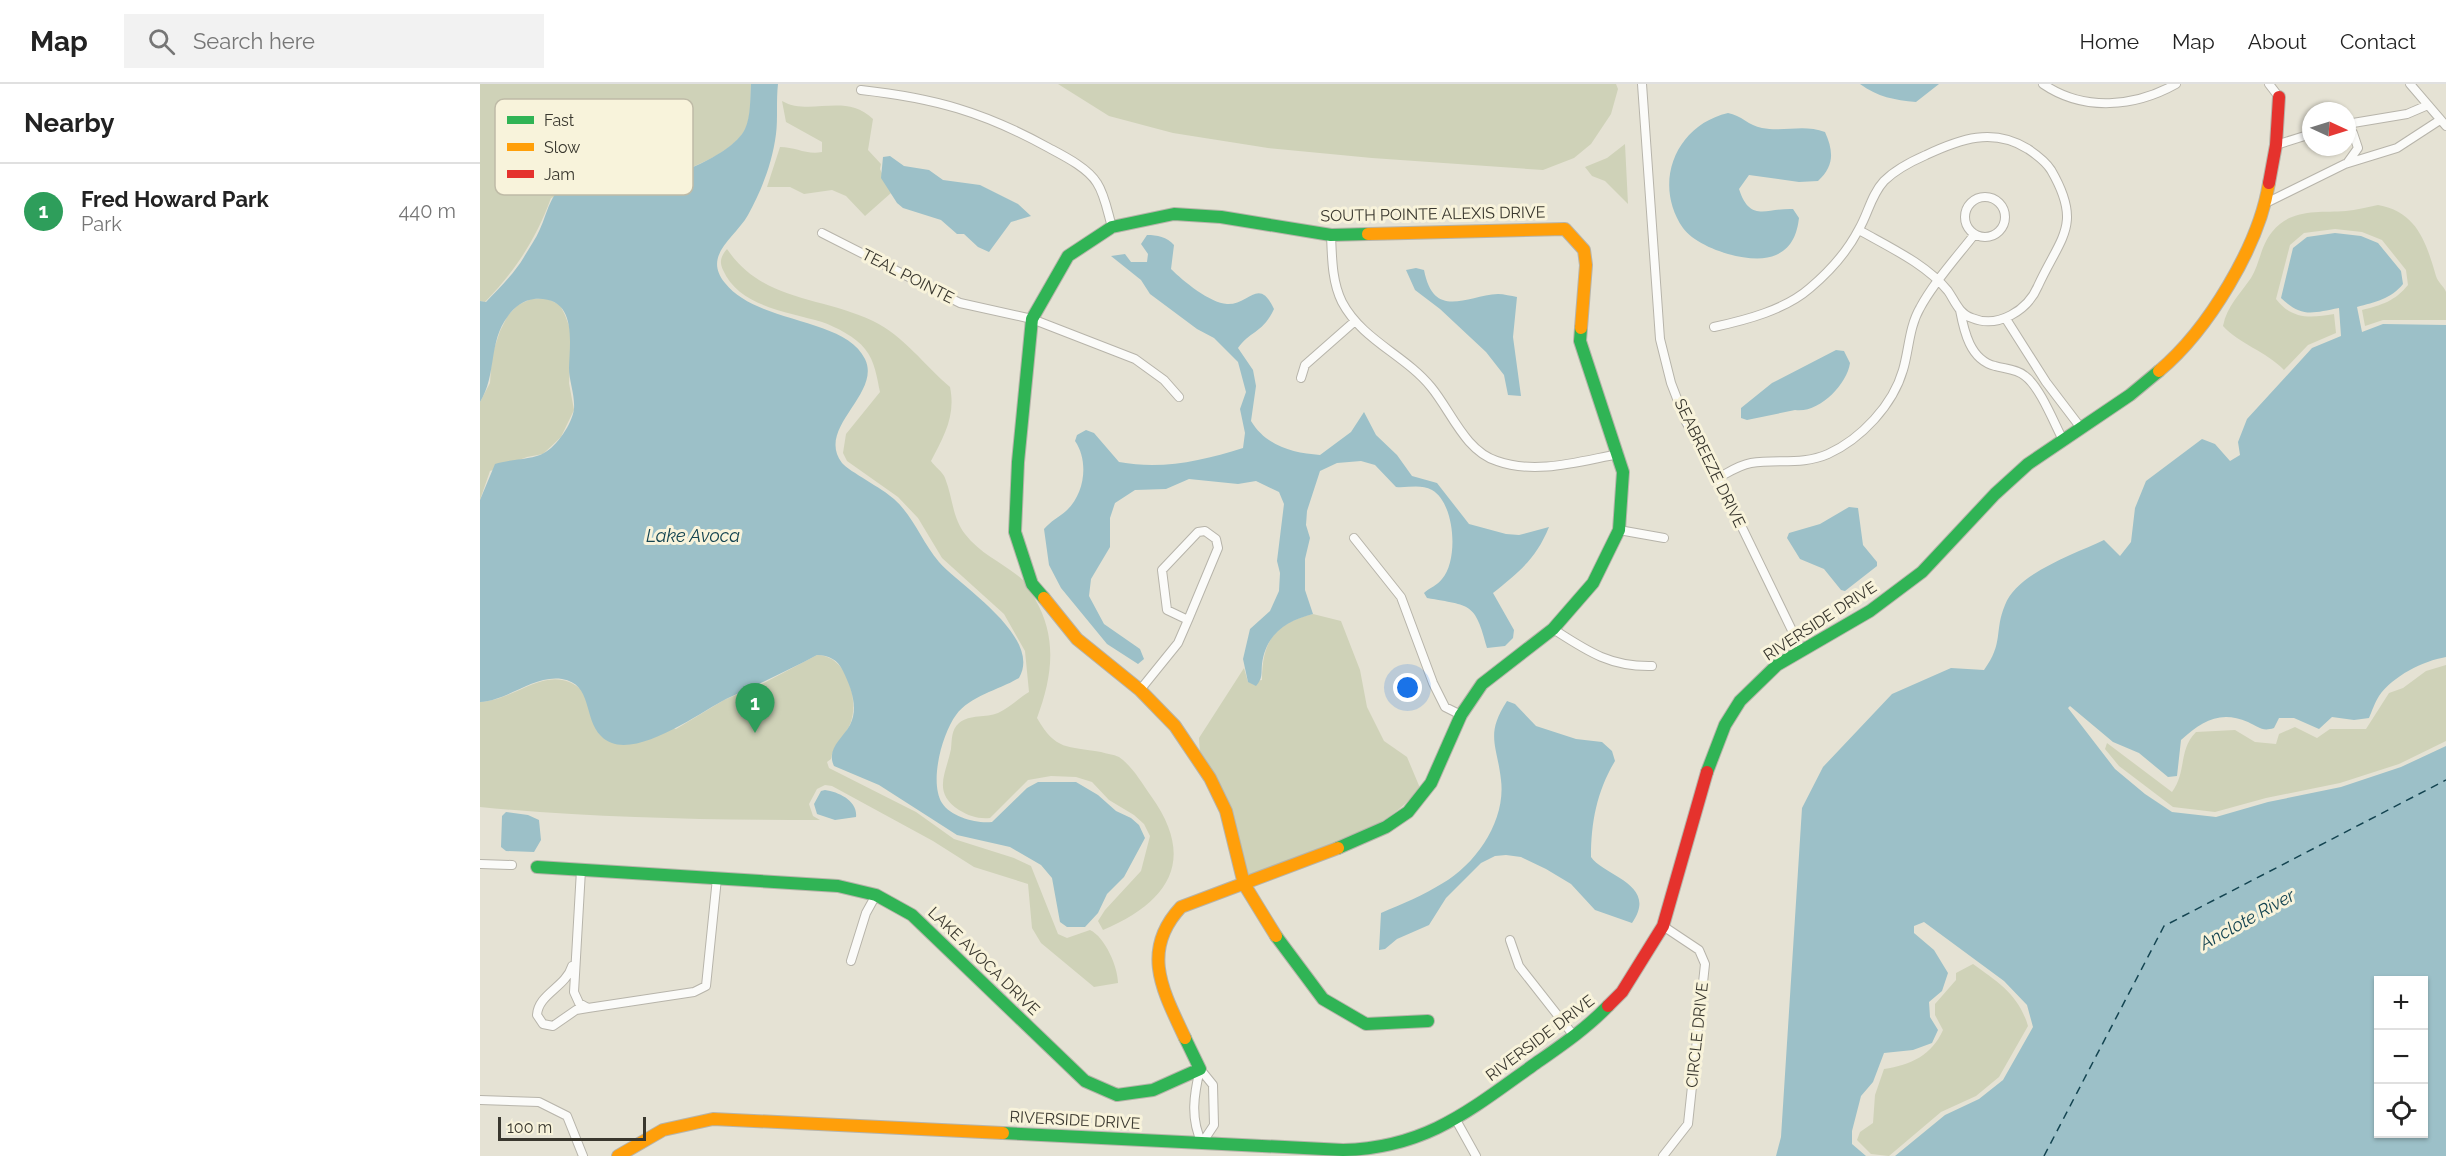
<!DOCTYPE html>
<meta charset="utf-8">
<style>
:root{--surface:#fff;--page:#f2f2f2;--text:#222;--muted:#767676;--line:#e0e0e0;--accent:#757368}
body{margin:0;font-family:Raleway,sans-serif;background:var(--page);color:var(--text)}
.controls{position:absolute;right:18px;bottom:18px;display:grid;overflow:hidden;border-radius:0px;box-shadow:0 2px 4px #0004}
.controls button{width:54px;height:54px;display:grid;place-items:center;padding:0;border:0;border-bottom:2px solid var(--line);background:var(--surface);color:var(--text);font:30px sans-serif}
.compass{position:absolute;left:1822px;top:18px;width:54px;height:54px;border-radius:50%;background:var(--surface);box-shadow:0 2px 4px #0004;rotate:94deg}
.scale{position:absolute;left:18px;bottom:15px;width:148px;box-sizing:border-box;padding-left:6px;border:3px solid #39372e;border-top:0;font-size:16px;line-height:21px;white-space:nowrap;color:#39372e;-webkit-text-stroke:4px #f8f3db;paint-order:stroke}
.you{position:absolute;left:928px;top:604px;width:21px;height:21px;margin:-15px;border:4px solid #fff;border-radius:50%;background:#1a73e8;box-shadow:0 0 0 9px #1a73e833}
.badge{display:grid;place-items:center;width:39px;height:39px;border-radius:50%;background:var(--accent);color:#fff;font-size:20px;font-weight:700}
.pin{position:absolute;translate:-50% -50px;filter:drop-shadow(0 2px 3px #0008)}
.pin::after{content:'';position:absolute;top:32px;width:21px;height:18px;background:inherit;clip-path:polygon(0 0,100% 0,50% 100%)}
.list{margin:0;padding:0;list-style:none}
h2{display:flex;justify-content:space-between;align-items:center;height:78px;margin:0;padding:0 24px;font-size:26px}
h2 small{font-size:20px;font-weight:400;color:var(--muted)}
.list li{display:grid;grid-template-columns:39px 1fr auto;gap:18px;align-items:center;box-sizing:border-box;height:96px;padding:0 24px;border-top:2px solid var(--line)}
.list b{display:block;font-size:22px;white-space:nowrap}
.list p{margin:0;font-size:20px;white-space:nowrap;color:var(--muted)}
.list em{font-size:20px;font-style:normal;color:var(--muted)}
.icon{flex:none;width:33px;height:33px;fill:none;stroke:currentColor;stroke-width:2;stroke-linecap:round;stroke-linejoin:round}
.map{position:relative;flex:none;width:1966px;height:1072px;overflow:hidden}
header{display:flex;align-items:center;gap:36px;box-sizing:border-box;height:84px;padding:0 30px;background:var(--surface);border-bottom:2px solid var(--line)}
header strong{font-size:28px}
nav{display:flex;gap:33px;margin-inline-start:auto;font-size:21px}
.search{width:420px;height:54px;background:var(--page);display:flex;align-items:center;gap:15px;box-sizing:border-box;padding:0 21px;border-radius:0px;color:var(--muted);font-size:22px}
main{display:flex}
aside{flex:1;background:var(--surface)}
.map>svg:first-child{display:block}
</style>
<header>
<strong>Map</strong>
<div class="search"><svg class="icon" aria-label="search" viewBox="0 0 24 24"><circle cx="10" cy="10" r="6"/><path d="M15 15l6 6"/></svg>Search here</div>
<nav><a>Home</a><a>Map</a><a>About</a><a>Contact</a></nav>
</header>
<main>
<aside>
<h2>Nearby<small></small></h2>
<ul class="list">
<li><span class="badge" style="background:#2e9e5b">1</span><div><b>Fred Howard Park</b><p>Park</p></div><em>440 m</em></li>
</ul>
</aside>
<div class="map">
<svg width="1966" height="1072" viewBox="0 0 1966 1072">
<rect width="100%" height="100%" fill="#e5e2d4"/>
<!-- green -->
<path fill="#cfd2b8" d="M0 0H271C270 14 272 33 265 46 248 76 178 98 146 101 137 102 128 95 119 97 103 101 87 108 71 114 56 155 36 186 5 218L0 217Z
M578 0H1136L1138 5 1131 30 1111 60 1094 74 1063 86 892 74 788 64 693 49 629 32Z
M302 17C330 33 365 8 393 35L388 66 401 80 400 85 411 109 385 132 366 112 352 106 324 110 310 103H287L300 63C316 63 326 71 342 68V58L306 38Z
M1145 60 1148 120 1125 97 1112 92 1105 83 1127 74Z
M1898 121C1937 128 1946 158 1956 192 1958 199 1964 202 1966 208 1966 215 1966 229 1966 236H1903L1885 242 1882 226C1902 221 1915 217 1928 201L1926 186 1902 156 1882 148 1855 145 1824 149 1810 161 1796 215C1812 236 1831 234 1854 230L1856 249 1828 261 1804 286C1786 267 1759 260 1743 242 1747 222 1760 210 1771 194 1780 179 1781 161 1792 148 1811 124 1839 129 1866 127 1876 126 1887 123 1898 121Z
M247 165C283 218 341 212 393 237 424 252 444 281 470 303 476 332 464 352 451 377 455 383 463 388 465 394 473 414 472 433 485 450 501 471 524 479 543 496 548 501 552 508 555 515 578 554 572 594 557 634 576 667 587 662 621 668 627 670 633 670 639 673 653 683 661 698 671 712 717 776 689 818 623 846L618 837 625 826 661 787 670 752 664 740 654 731 629 716 612 698 596 693 571 692 548 696 510 734C498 735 489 732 479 726 452 708 466 690 471 665 472 656 471 646 479 639 490 630 506 634 518 629 529 624 539 614 549 608L545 567 524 530 462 474 438 434 418 413 367 377 363 369 366 350 400 308C397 294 395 277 385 265 376 253 356 243 342 238 309 228 259 223 243 186 239 178 241 172 247 165Z
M51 215H68L80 221 85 231 92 250 89 299 94 326 81 353 63 370 47 373 10 387 0 416V318L10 299 12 271 20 247 28 231 38 221Z
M833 530 861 537 880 586 887 623 904 657 927 673 940 704C899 755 827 770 768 793L720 669 719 654 764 584 768 598 782 596C782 556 796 539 833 530Z
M337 571C366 571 379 613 371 638 366 652 353 660 351 675L347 678 349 684 436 728 474 755 534 774 551 782 578 850 587 854 610 846C625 853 638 883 638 899L614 903 561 859 552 844 548 800 494 783 453 757 352 702 345 701 337 705 329 720 333 732 340 736C226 736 112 734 0 723V618C39 616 69 575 104 608L196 645 244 616 282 600Z
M1966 581V657L1919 680 1860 699 1786 714 1735 728 1693 723 1639 682 1625 665 1627 659 1692 708C1707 688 1698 666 1716 648L1755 646 1775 658 1796 660 1799 650 1815 643 1837 654 1850 645H1886L1909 609 1923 604 1946 587Z
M1493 880C1518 898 1539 911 1548 942L1519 993 1496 1012 1461 1028 1409 1072 1391 1070 1377 1056 1380 1048 1393 1039 1395 1011 1404 985C1431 981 1452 971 1463 946L1455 931V920L1476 896V889Z"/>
<!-- water -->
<path fill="#9cc0c8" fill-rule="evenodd" d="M271 0H298C296 17 298 34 296 50 292 80 282 105 268 131 255 154 222 171 245 199 277 240 365 233 385 275 402 310 335 344 362 379 370 388 402 404 414 415 434 433 442 458 459 478 480 502 563 553 539 594 519 606 490 612 476 631 462 650 449 698 462 719 471 733 497 740 512 738L547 704 558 698H596L618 711 636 727 651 734 659 741 665 754 644 793 627 810 618 829 605 843H587L580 838 572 794 561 781 530 763 477 751 399 701 354 682C346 665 362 655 370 641 379 624 371 603 363 587 358 576 349 571 337 571 307 587 277 601 246 615 220 628 149 682 121 652 103 634 113 600 82 595 53 591 30 616 0 618V416L15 380C28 375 53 376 64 369 77 362 92 340 94 325 95 311 89 297 89 284 90 255 97 212 54 215 44 216 34 223 28 232 8 258 17 291 0 318V217L6 218C19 204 34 190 44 173 49 164 56 155 60 145 68 128 69 111 87 99 106 87 125 102 144 102 175 101 251 74 265 45 271 32 270 14 271 0Z
M1380 0H1459L1436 18C1414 16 1398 13 1380 0Z
M1248 29C1261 31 1269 42 1282 44 1304 48 1324 40 1345 48 1354 68 1354 82 1338 97L1319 98 1269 91 1259 105C1270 139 1286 124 1313 125L1319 134C1317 150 1312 164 1296 171 1273 182 1218 165 1203 144 1172 99 1196 41 1248 29Z
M410 72 424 82 449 86 463 96 500 101 538 120 551 132 531 138 509 168 498 163 484 150H477L461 136 423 124 417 119 401 94 403 73Z
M1855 149 1881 152 1898 159 1921 187 1923 200C1911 215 1895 218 1877 223L1882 248 1903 240 1966 241V573C1943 577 1913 592 1899 612 1895 618 1892 627 1889 634L1874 636 1852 633 1839 645 1814 634H1799L1794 644C1782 648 1779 643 1768 638 1740 626 1722 637 1701 656L1697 692 1688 693 1659 669 1633 658 1590 622 1588 624 1635 685 1665 710 1692 728 1736 733 1788 718 1861 703 1921 683 1966 662V1072H1415L1465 1031 1499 1015 1523 996 1553 943 1547 921 1524 897 1444 838 1434 842V849L1454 866 1468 889 1462 907 1449 918 1450 933 1458 946 1452 959 1433 966 1404 969 1393 998 1381 1012 1372 1047V1060L1386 1072H1296L1301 1053 1322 724 1343 683 1412 610 1471 584 1504 586C1524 559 1514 547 1525 521 1537 489 1595 470 1624 456L1640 472 1651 458 1655 424 1666 397 1722 355 1735 360 1750 377 1760 371 1758 358 1767 335 1832 264 1861 252 1859 224C1832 229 1822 234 1801 214L1813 164 1827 153ZM1898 896H1944V1050H1898Z
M667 151C677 151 687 153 694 161L691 185C703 197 730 219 747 220 769 221 779 192 794 225 783 249 770 247 758 264L773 286 776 302 771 337C786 362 813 369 840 371L871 348 884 328 896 351 917 371 932 392 957 399 989 440 1026 450 1039 451 1069 443C1056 475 1039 488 1013 509L1034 546 1033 554 1025 562 1007 564C995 518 991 522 947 514L944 509C949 504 958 501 962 495 979 476 975 419 952 406 941 400 928 404 916 403L895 381 881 377 857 379 840 387 827 427 826 441 830 454 825 475V506L833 530C806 537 786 550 782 580 781 590 783 594 776 602L768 598 763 575 770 545 790 527 799 507 800 489 797 477 804 420 799 408 776 397 758 400 709 395 686 405 655 406 635 419 630 434V463L611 495 609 512 624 540 660 565 664 575 658 580 627 560 581 504 569 481 564 445C571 437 579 433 586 427 605 410 609 377 595 357L597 351 606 346 614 349 639 378C682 386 722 377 763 364L765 349 760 325 766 308 758 278 734 254 717 245 670 210 661 196 631 172 645 170 651 178H667L668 170 661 160Z
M936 184 944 186C954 236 985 212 1018 210 1024 210 1031 212 1037 213L1033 253 1041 312 1028 311 1024 291 1006 268 960 225 935 206 926 186Z
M1356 266 1364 267 1370 279C1367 301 1338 330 1315 326L1267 336 1261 334V324L1292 299Z
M1369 423 1378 424 1383 461 1397 478V482L1365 507 1361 506 1344 485 1320 475 1307 454 1309 449 1340 440Z
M1027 617 1035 620 1056 642 1096 655 1122 658 1132 667 1135 677C1117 707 1111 738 1111 773 1125 793 1179 800 1152 839L1115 826 1091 800 1066 785 1041 773 1026 771 1015 772 1001 779 966 814 949 841 917 855 905 865 899 866 901 829C922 820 944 811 963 799 997 779 1026 736 1021 696 1017 660 1005 651 1027 617Z
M345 706C359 708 378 717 376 733L355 736 337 730 334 720 341 707Z
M26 728 48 731 59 736 61 756 54 768 26 767 21 763 22 732Z"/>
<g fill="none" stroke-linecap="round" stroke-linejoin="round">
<!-- ferry -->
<path stroke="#144451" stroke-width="1.5" stroke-dasharray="8 6" stroke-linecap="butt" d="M1564 1072 1684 842 1966 696"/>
<!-- street casing -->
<g stroke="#b7b4aa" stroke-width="10">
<path id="street" d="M1162 0 1180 255 1191 299 1206 338 1238 394 1322 567
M1563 0C1604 28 1655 23 1696 0
M1789 0 1799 13
M1930 0 1966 42
M381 6C454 14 504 28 569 64 584 72 608 84 617 99 625 111 628 130 632 143
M1867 40 1927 30 1948 21
M1867 45 1873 49 1878 64 1868 78
M1796 61 1831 50
M1485 133a20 20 0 1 1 40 0a20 20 0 1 1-40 0Z
M1786 119 1865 80 1917 64 1960 36
M342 149 480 219 552 235 655 275 684 296 699 313
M851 151C852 174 852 198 862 218 882 256 925 271 951 303 971 327 985 367 1017 377 1056 391 1100 377 1139 370
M1480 226C1484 247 1490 276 1515 282 1525 285 1537 285 1545 292 1560 303 1574 339 1583 356
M1526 235 1566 298 1601 344
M1234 243C1266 236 1305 226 1330 204 1349 188 1367 168 1379 145 1388 130 1391 111 1404 97 1416 85 1430 78 1446 71 1480 55 1513 43 1548 65 1557 71 1566 78 1571 86 1603 141 1581 152 1558 202 1548 226 1518 245 1492 234 1479 230 1475 217 1468 207 1446 180 1409 163 1379 146
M821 294 825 281 875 237
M1238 394C1249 388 1259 381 1271 379 1298 375 1323 381 1348 370 1381 355 1413 321 1423 286 1429 266 1429 243 1440 224 1454 198 1476 174 1494 151
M1139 446 1184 454
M725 447 736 455 738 464 708 536 687 526 682 486 718 448Z
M874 454 921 513 953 599 965 623 981 631
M1073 545C1107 567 1130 583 1172 582
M660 606 698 559 708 536
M0 780 32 781
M101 786 94 908 99 919 108 924 214 908 226 902 237 794
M1030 856 1039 882 1094 952
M371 877 386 829 396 811
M92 882C86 903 58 910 57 931L63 940 73 942 96 926 108 924
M720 985 733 1001 734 1041 722 1059C710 1035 714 1010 720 985Z
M0 1016 59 1018 87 1032 103 1072
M976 1036 996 1072
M1183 1072 1208 1040 1225 880 1219 866 1183 842"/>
</g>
<!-- fast casing -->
<g stroke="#b7b4aa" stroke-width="14">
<path id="fast" d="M564 514 552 500 535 448 538 378 552 235 588 172 632 143 694 130 741 133 851 151 888 150
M1227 688 1245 641 1260 617 1297 581 1390 527 1442 488 1515 410 1548 380 1650 311 1679 287
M858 764 906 743 928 728 951 699 981 631 1002 600 1073 545 1113 499 1139 446 1143 388 1100 257 1101 244
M57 783 358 802 396 811 432 831 605 997 637 1011 673 1006 720 985 705 954
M796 852 843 915 886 940 948 937
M523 1049 863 1066C945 1064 989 1027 1052 982 1079 963 1106 945 1128 922"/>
</g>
<!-- slow casing -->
<g stroke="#b7b4aa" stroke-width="14">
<path id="slow" d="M888 150 1085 145 1104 166 1106 181 1101 244
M1679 287C1728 246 1779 162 1789 99
M564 514 597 555 660 606 695 642 730 694 746 727 764 800 796 852
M705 954C683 907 660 867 701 823L858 764
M138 1072 183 1046 233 1035 523 1049"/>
</g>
<!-- jam casing -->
<g stroke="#b7b4aa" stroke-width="14">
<path id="jam" d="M1789 99 1796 61 1799 13
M1128 922 1142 908 1183 842 1227 688"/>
</g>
<!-- street -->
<use href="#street" stroke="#fbfbf9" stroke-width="8"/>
<!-- fast -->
<use href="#fast" stroke="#30b455" stroke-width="12"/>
<!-- slow -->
<use href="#slow" stroke="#ff9f0a" stroke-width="12"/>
<!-- jam -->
<use href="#jam" stroke="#e5322d" stroke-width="12"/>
</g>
<g text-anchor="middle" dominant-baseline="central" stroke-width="6" stroke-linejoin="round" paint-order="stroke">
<!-- street labels -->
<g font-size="16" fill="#39372e" stroke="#f8f3db">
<text transform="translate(953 130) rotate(-1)">SOUTH POINTE ALEXIS DRIVE</text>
<text transform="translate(428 192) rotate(27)">TEAL POINTE</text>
<text transform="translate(1230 379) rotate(64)">SEABREEZE DRIVE</text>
<text transform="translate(1340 537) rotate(-33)">RIVERSIDE DRIVE</text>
<text transform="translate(504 877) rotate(44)">LAKE AVOCA DRIVE</text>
<text transform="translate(1217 951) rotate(-84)">CIRCLE DRIVE</text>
<text transform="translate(1060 954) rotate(-37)">RIVERSIDE DRIVE</text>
<text transform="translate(595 1036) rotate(3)">RIVERSIDE DRIVE</text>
</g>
<!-- water labels -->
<g font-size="18" font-style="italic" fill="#144451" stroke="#f8f3db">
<text x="213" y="451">Lake Avoca</text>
<text transform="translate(1767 835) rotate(-29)">Anclote River</text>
</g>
</g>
<!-- legend -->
<rect x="15" y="15" width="198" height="96" rx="9" fill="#f8f3db" stroke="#bfbba7" stroke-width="1.5"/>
<rect x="27" y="32" width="27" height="8" fill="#30b455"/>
<rect x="27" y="59" width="27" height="8" fill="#ff9f0a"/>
<rect x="27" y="86" width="27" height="8" fill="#e5322d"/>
<g font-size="16" fill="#39372e">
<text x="64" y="42">Fast</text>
<text x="64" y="69">Slow</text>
<text x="64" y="96">Jam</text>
</g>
</svg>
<div class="controls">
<button>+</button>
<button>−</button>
<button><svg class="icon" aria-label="locate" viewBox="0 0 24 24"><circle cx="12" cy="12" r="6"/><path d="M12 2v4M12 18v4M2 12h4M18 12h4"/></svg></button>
</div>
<svg class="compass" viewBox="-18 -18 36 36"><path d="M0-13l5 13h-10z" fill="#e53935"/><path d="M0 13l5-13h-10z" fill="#767676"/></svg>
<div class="scale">100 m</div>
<div class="you"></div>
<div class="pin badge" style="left:275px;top:649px;background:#2e9e5b">1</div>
</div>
</main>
